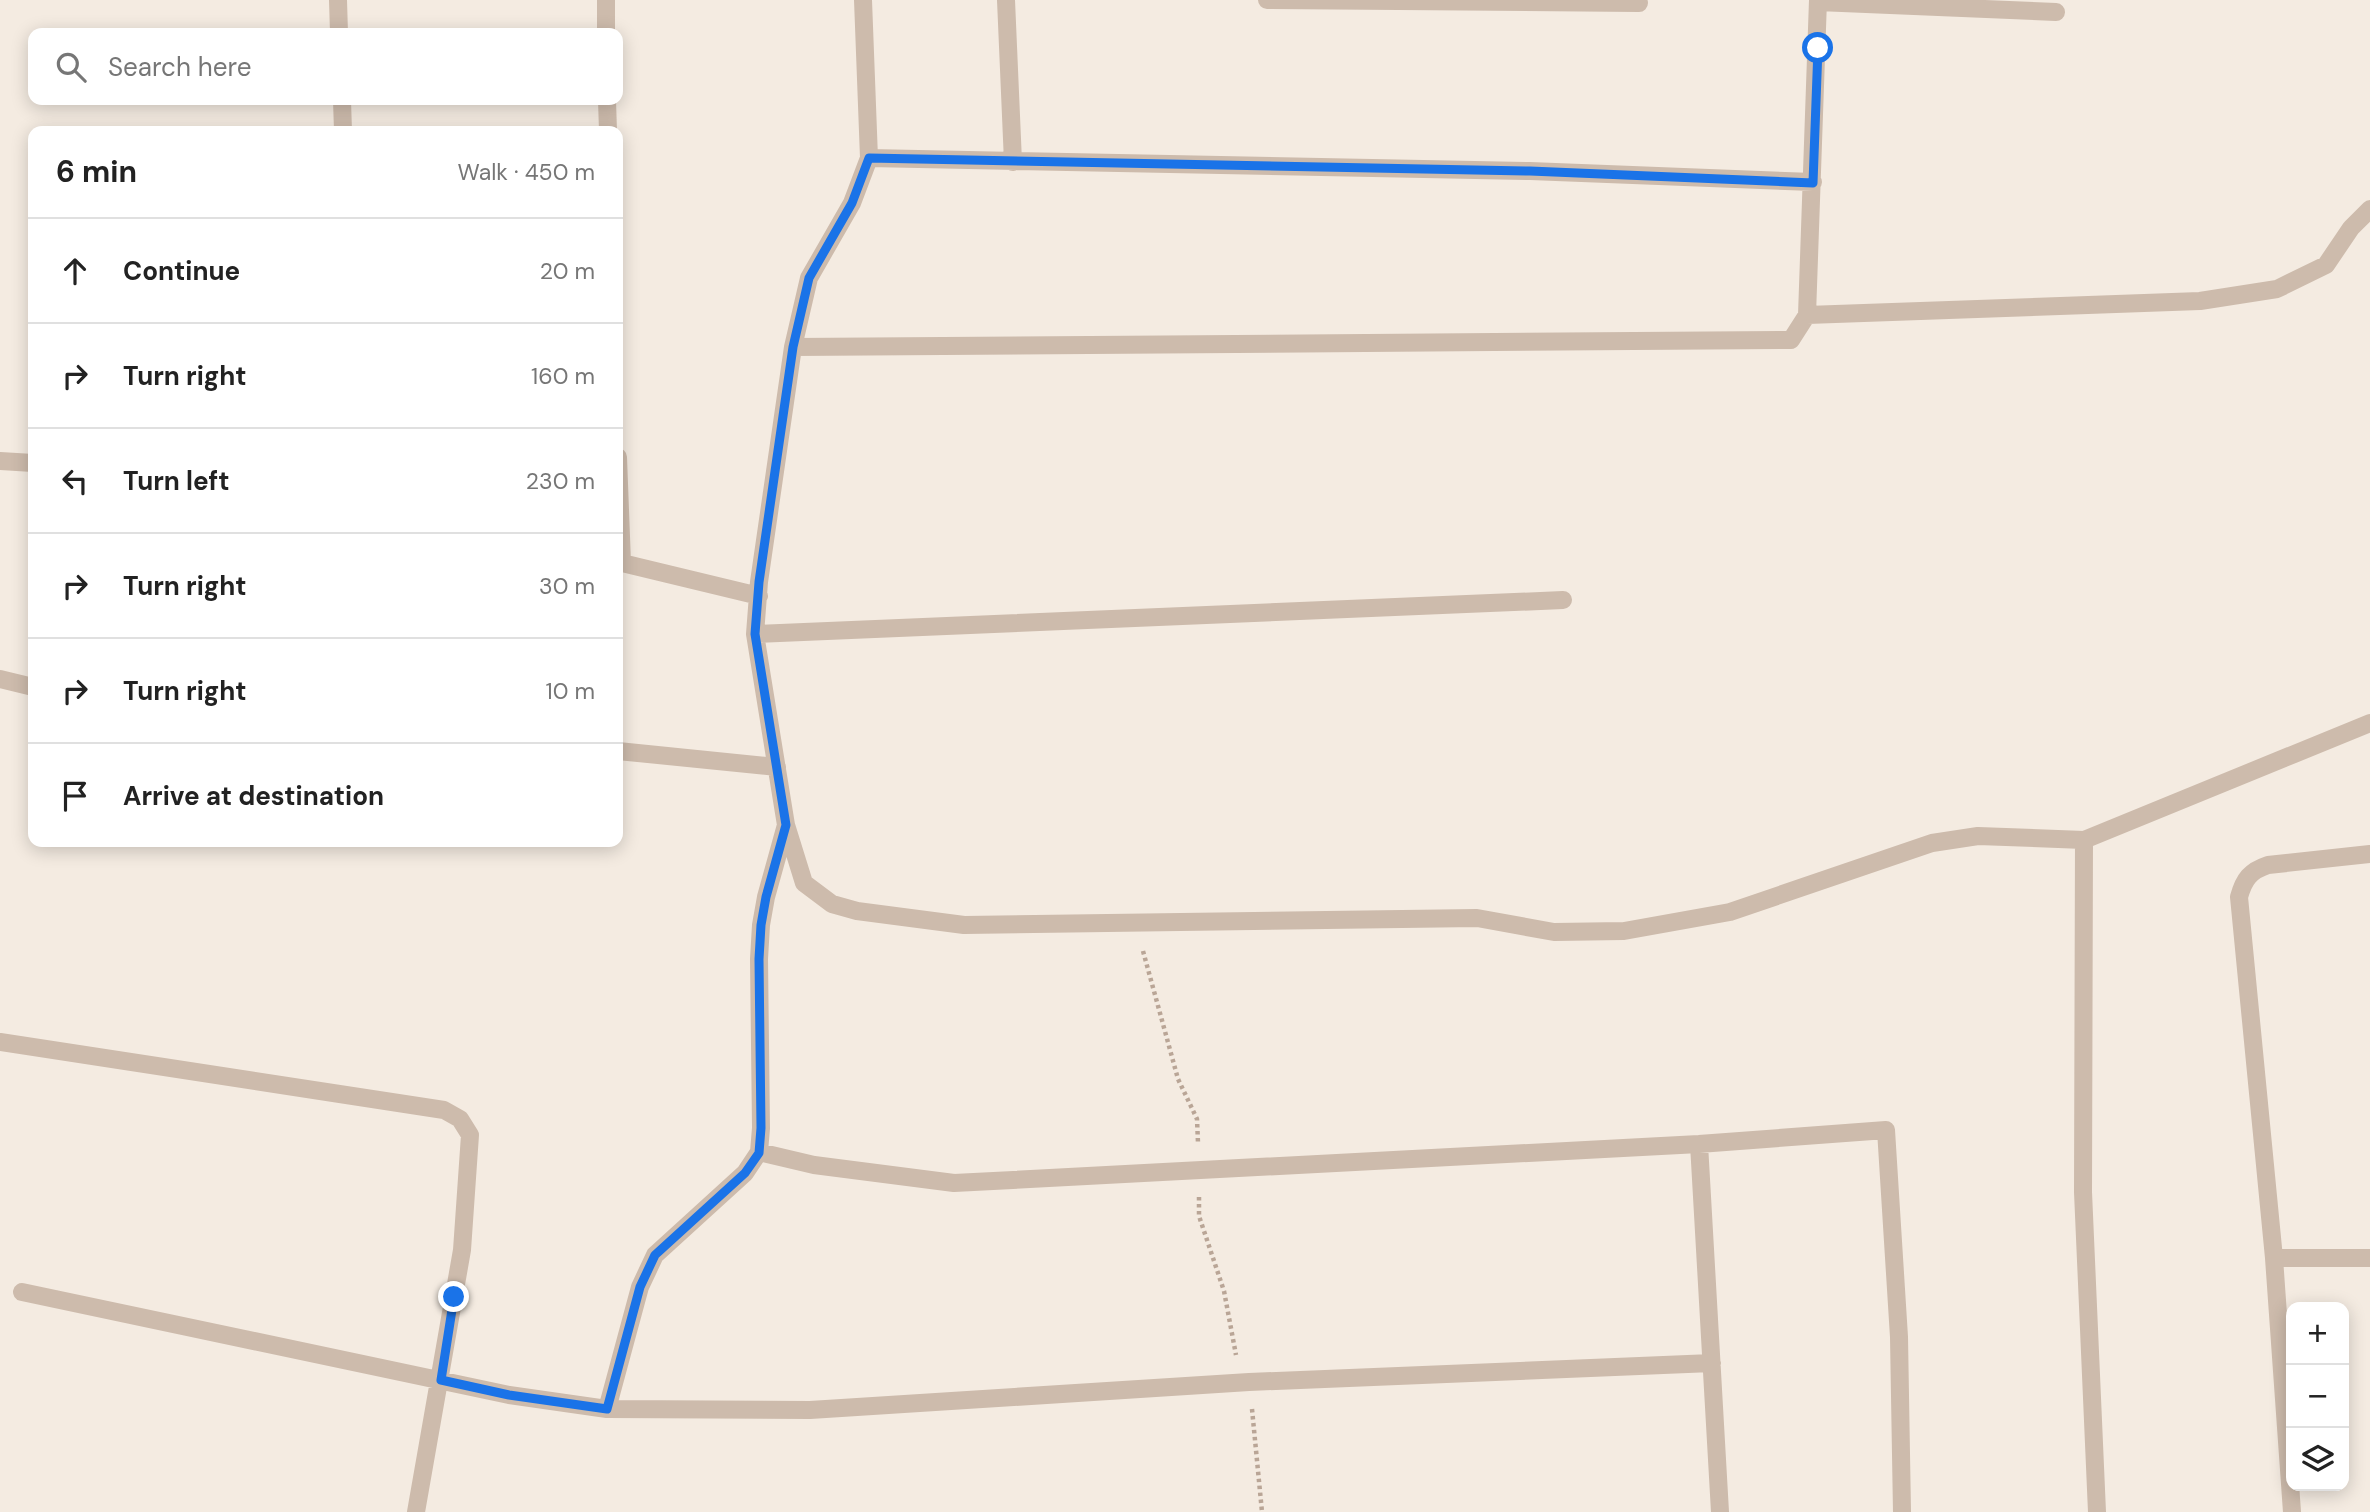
<!DOCTYPE html>
<meta charset="utf-8">
<style>
:root{--surface:#fff;--page:#f2f2f2;--text:#222;--muted:#767676;--line:#e0e0e0}
body{margin:0;font-family:"DM Sans",sans-serif;background:var(--page);color:var(--text)}
.controls{position:absolute;right:21px;bottom:21px;display:grid;overflow:hidden;border-radius:14px;box-shadow:0 4px 18px #0003}
.controls button{width:63px;height:63px;display:grid;place-items:center;padding:0;border:0;border-bottom:2px solid var(--line);background:var(--surface);color:var(--text);font:35px sans-serif}
.stop{position:absolute;width:21px;height:21px;margin:-16px;border:5px solid #1a73e8;border-radius:50%;background:#fff}
.stop.end{background:#1a73e8;border-color:#fff;box-shadow:0 2px 7px #0008}
.list{margin:0;padding:0;list-style:none}
h2{display:flex;justify-content:space-between;align-items:center;height:91px;margin:0;padding:0 28px;font-size:30px}
h2 small{font-size:23px;font-weight:400;color:var(--muted)}
.list li{display:grid;grid-template-columns:46px 1fr auto;gap:21px;align-items:center;box-sizing:border-box;height:105px;padding:0 28px;border-top:2px solid var(--line)}
.list b{display:block;font-size:26px;white-space:nowrap}
.list em{font-size:23px;font-style:normal;color:var(--muted)}
.icon{flex:none;width:38px;height:38px;fill:none;stroke:currentColor;stroke-width:2;stroke-linecap:round;stroke-linejoin:round}
.map{position:relative;flex:none;width:2370px;height:1512px;overflow:hidden}
.search{position:absolute;background:var(--surface);box-shadow:0 4px 18px #0003;left:28px;top:28px;width:595px;height:77px;display:flex;align-items:center;gap:18px;box-sizing:border-box;padding:0 24px;border-radius:14px;color:var(--muted);font-size:26px}
.panel{position:absolute;background:var(--surface);box-shadow:0 4px 18px #0003;left:28px;top:126px;width:595px;height:721px;border-radius:14px}
.map>svg:first-child{display:block}
</style>
<div class="map">
<svg width="2370" height="1512" viewBox="0 0 2370 1512">
<rect width="100%" height="100%" fill="#f4ebe1"/>
<g fill="none" stroke-linecap="round" stroke-linejoin="round">
<!-- path -->
<path stroke="#b9a596" stroke-width="4.5" stroke-dasharray="3.5 3.5" stroke-linecap="butt" d="M1143 951 1178 1079 1197 1119 1198 1143
M1199 1197V1216L1224 1291 1236 1355
M1252 1409 1262 1512"/>
<!-- minor -->
<path stroke="#cdbbac" stroke-width="18" d="M338 0 339 33
M606 0V33
M863 0 869 158 852 203 809 278 793 347 759 582 755 634 786 825 804 883 832 904 857 911 964 925 1477 918 1554 932 1624 931 1730 912 1932 843 1978 836 2084 840 2370 723
M1006 0 1013 162
M1267 0 1639 3
M1818 2 2056 12
M342 100 343 131
M607 100 608 131
M869 158 1530 171 1813 182
M1807 315 2200 301 2277 289 2326 265 2351 228 2370 209
M793 347 1791 340 1807 315 1818 0
M618 457 622 563
M0 461 33 463
M618 562 759 596
M755 634 1563 600
M0 679 33 687
M618 751 777 767
M2084 840 2083 1192 2097 1512
M0 1042 444 1110 460 1119 470 1135 462 1250 416 1512
M1699 1144 1720 1512
M759 1152 814 1165 954 1183 1699 1144 1886 1130 1899 1337 1902 1512
M2274 1258H2370
M22 1292 509 1395 607 1409 810 1410 1249 1382 1712 1363
M607 1409 640 1287 655 1255 745 1173 759 1152 761 1128 759 959 761 925 766 897 786 825
M2292 1512 2274 1258 2239 897C2244 879 2250 871 2268 865L2370 854"/>
</g>
<g fill="none" stroke-linecap="round" stroke-linejoin="round">
<!-- route -->
<path stroke="#1a73e8" stroke-width="9" d="M454 1297 441 1380 509 1395 607 1409 640 1287 655 1255 745 1173 759 1153 761 1128 759 959 761 925 766 897 786 825 755 634 759 582 793 347 809 278 852 203 869 158 1530 171 1813 183 1818 48"/>
</g>
</svg>
<div class="controls">
<button>+</button>
<button>−</button>
<button><svg class="icon" aria-label="layers" viewBox="0 0 24 24"><path d="M12 4l9 5-9 5-9-5zM3 14l9 5 9-5"/></svg></button>
</div>
<div class="stop" style="left:1818px;top:48px"></div>
<div class="stop end" style="left:454px;top:1297px"></div>
<div class="search"><svg class="icon" aria-label="search" viewBox="0 0 24 24"><circle cx="10" cy="10" r="6"/><path d="M15 15l6 6"/></svg>Search here</div>
<section class="panel">
<h2>6 min<small>Walk · 450 m</small></h2>
<ul class="list">
<li><svg class="icon" aria-label="ahead" viewBox="0 0 24 24"><path d="M12 20V5M6 11l6-6 6 6"/></svg><div><b>Continue</b></div><em>20 m</em></li>
<li><svg class="icon" aria-label="right" viewBox="0 0 24 24"><path d="M7 20v-9h11M14 6l5 5-5 5"/></svg><div><b>Turn right</b></div><em>160 m</em></li>
<li><svg class="icon" aria-label="left" viewBox="0 0 24 24"><path d="M17 20v-9H6M10 6l-5 5 5 5"/></svg><div><b>Turn left</b></div><em>230 m</em></li>
<li><svg class="icon" aria-label="right" viewBox="0 0 24 24"><path d="M7 20v-9h11M14 6l5 5-5 5"/></svg><div><b>Turn right</b></div><em>30 m</em></li>
<li><svg class="icon" aria-label="right" viewBox="0 0 24 24"><path d="M7 20v-9h11M14 6l5 5-5 5"/></svg><div><b>Turn right</b></div><em>10 m</em></li>
<li><svg class="icon" aria-label="arrive" viewBox="0 0 24 24"><path d="M6 21V4h12l-3 4 3 4H6"/></svg><div><b>Arrive at destination</b></div></li>
</ul>
</section>
</div>
